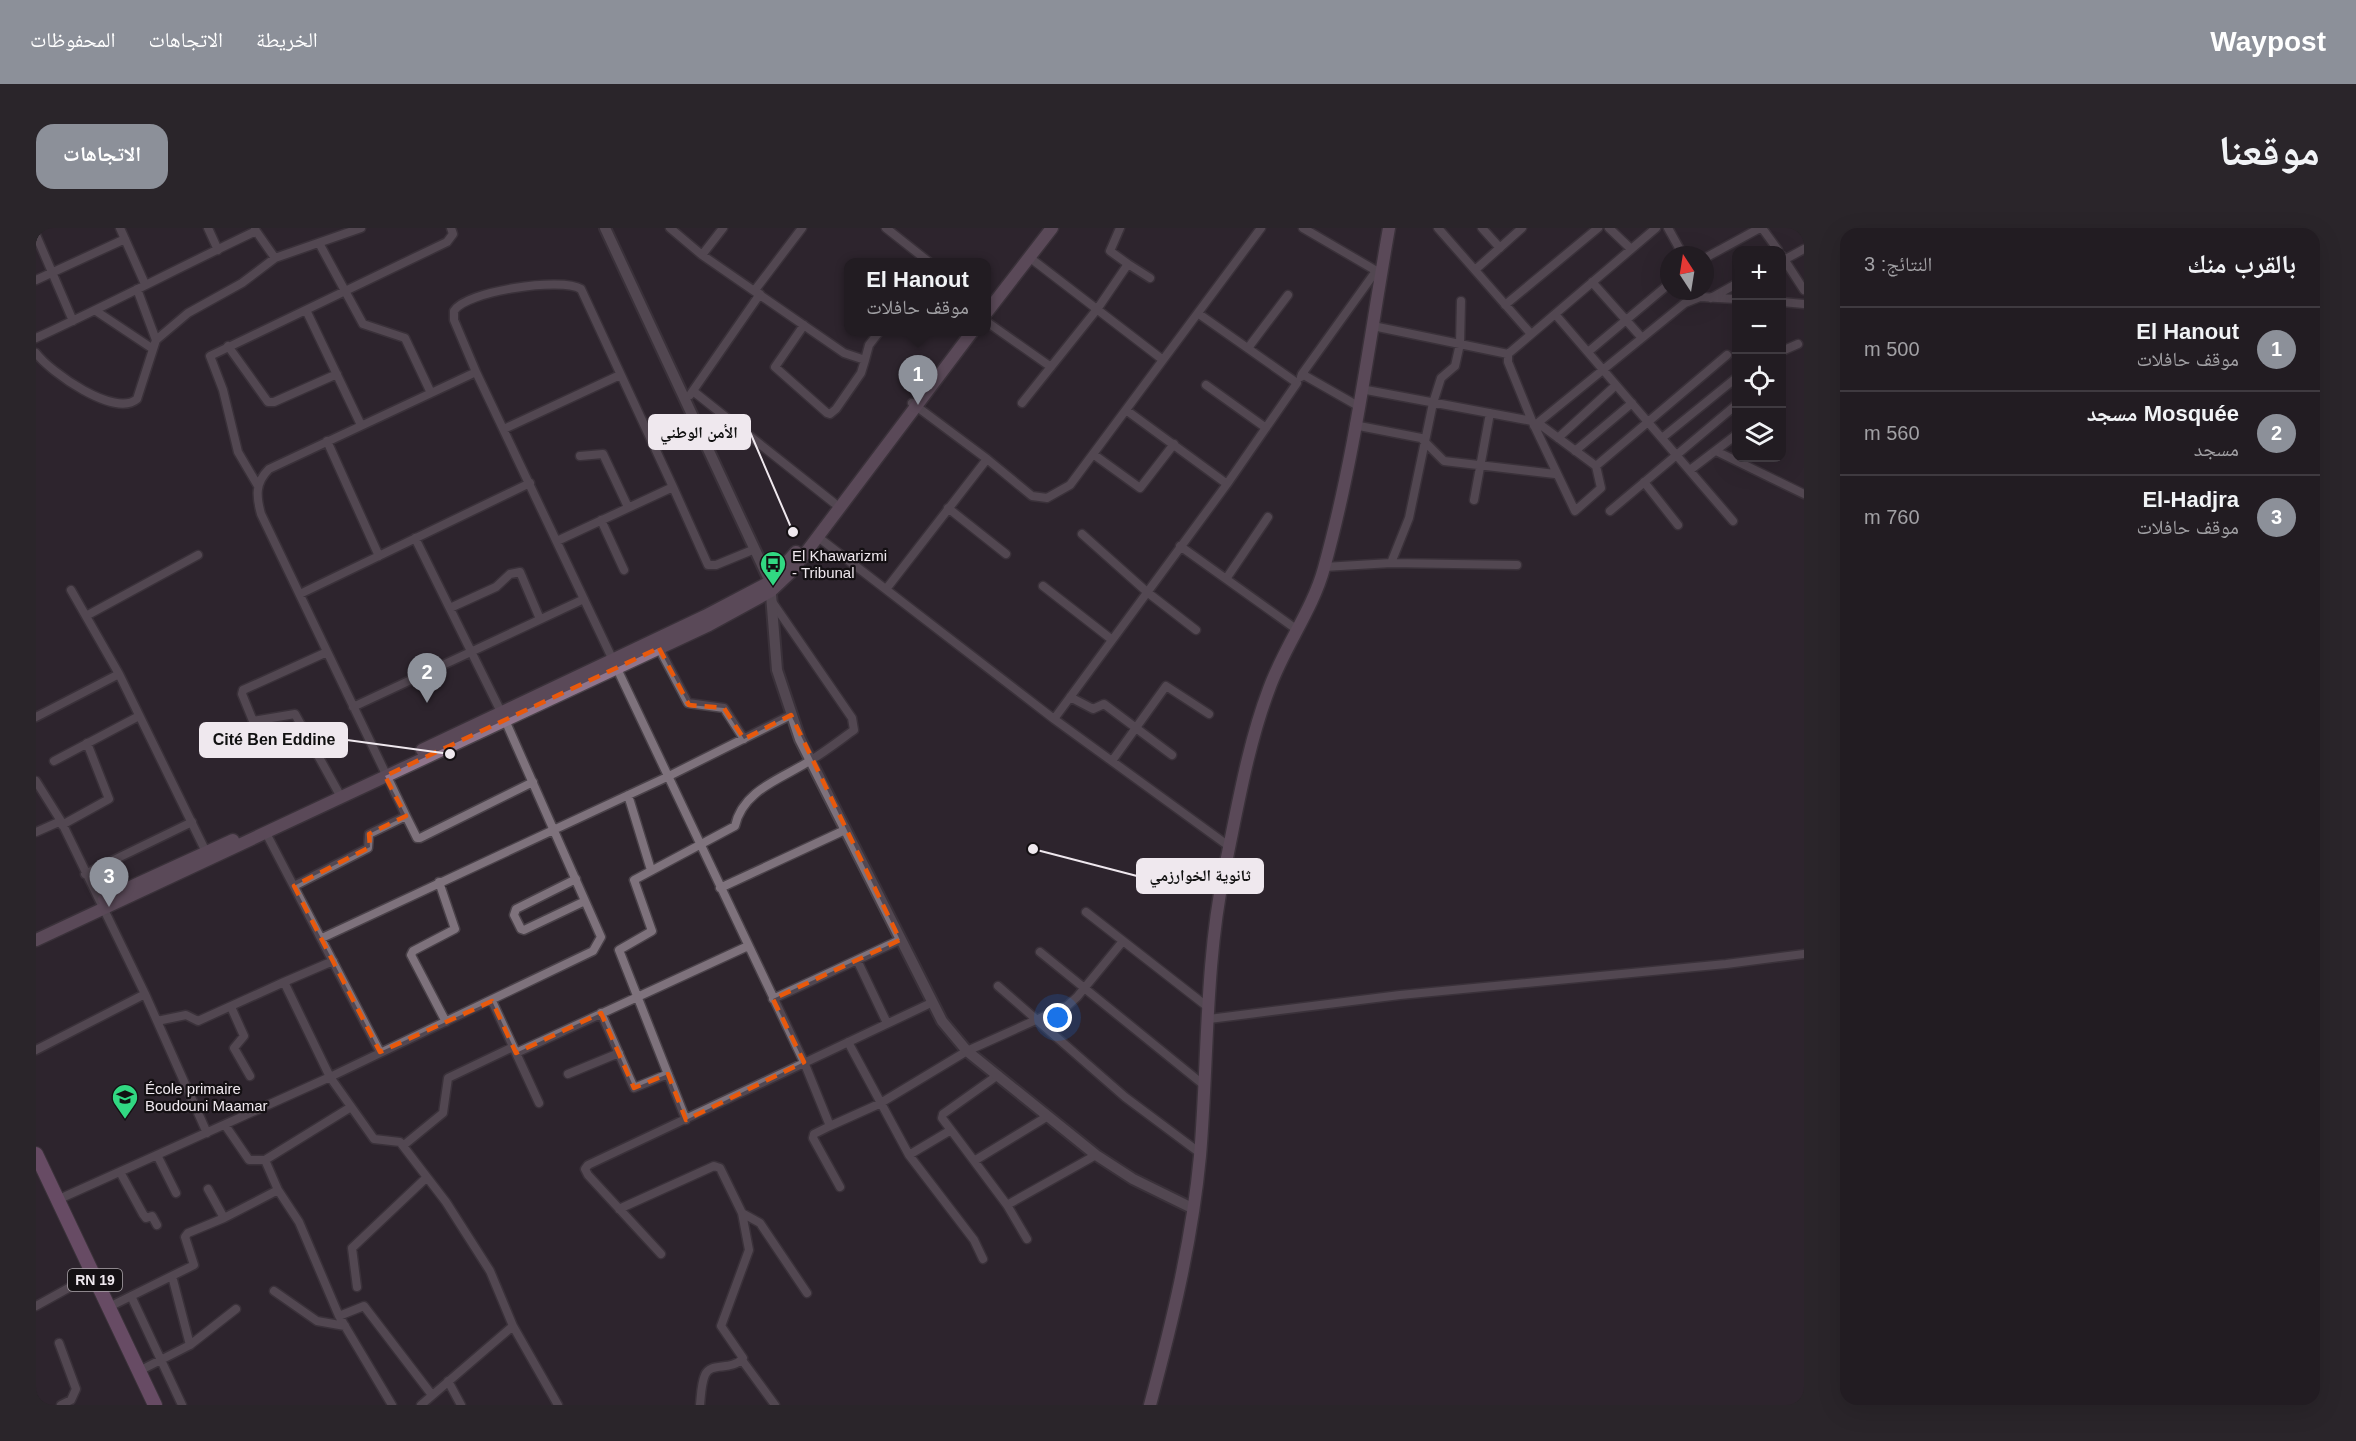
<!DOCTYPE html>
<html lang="ar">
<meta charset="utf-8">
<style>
:root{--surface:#221c22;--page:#2a252a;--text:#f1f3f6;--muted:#a2a1a5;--line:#3f3a40;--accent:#8c9099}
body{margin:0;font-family:Arial,"Noto Naskh Arabic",sans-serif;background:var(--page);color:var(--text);direction:rtl}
.controls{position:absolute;right:18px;top:18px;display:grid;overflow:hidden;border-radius:12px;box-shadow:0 6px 24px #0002}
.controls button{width:54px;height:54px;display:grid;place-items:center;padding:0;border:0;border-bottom:2px solid var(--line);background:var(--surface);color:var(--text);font:30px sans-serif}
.compass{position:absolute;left:1624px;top:18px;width:54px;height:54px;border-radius:50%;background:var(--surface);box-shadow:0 6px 24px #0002;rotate:348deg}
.you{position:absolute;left:1022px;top:790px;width:21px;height:21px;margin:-15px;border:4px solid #fff;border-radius:50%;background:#1a73e8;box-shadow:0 0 0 9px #1a73e833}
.badge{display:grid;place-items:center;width:39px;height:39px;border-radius:50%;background:var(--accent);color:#fff;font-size:20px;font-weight:700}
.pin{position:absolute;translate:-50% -50px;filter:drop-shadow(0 2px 3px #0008)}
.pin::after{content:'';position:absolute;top:32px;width:21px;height:18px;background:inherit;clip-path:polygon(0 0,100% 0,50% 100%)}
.popup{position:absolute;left:808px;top:30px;width:147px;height:78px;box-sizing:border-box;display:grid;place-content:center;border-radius:12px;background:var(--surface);filter:drop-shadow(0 2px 4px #0005);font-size:20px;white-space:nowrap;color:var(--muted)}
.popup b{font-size:22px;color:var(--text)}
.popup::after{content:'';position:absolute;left:50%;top:100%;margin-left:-12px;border:12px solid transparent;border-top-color:var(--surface)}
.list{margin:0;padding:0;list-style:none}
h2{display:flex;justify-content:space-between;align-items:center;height:78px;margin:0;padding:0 24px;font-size:26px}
h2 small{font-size:20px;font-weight:400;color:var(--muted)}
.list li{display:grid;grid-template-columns:39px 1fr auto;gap:18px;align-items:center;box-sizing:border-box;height:84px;padding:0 24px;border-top:2px solid var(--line)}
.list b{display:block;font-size:22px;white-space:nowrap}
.list p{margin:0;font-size:20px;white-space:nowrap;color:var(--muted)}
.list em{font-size:20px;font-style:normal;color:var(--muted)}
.icon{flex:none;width:33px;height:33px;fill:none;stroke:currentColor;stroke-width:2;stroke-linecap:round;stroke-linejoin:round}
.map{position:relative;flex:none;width:1768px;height:1177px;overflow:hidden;direction:ltr;border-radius:18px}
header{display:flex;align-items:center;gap:36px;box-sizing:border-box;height:84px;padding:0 30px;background:var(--accent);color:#fff}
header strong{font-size:28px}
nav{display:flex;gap:33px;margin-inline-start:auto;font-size:21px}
.intro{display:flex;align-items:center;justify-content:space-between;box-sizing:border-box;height:144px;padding:0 36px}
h1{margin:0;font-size:42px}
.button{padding:15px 27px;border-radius:18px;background:var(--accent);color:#fff;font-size:21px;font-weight:700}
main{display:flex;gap:36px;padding:0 36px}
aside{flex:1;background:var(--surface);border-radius:18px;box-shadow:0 6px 24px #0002}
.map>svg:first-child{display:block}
</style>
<header>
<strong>Waypost</strong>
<nav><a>الخريطة</a><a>الاتجاهات</a><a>المحفوظات</a></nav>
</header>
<div class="intro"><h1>موقعنا</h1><a class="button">الاتجاهات</a></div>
<main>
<aside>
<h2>بالقرب منك<small>النتائج: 3</small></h2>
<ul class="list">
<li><span class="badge">1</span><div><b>El Hanout</b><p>موقف حافلات</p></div><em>500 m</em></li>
<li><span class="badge">2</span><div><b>Mosquée مسجد</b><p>مسجد</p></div><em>560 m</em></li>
<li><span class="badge">3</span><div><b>El-Hadjra</b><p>موقف حافلات</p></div><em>760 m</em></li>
</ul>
</aside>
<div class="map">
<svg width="1768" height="1177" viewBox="0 0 1768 1177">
<rect width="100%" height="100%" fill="#2e252d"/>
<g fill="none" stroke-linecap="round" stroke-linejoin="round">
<!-- minor casing -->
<g stroke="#4a4249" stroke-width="11">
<path id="minor" d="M84 0 109 56
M172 0 182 22
M634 0 666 27 808 125 829 132 833 117 843 104
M850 0 893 34
M1267 0 1344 45
M1402 0 1495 106
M1446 0 1464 20
M1573 0 1595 21
M1632 0 1647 27
M1726 0 1742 22
M1767 0 1768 2
M220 3 239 30 325 0
M0 7 37 93
M283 15 327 96 369 110 395 165
M666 27 687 0
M1746 28 1768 62
M993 29 1127 132
M1669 30 1724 0
M1746 33 1768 21
M1092 36 1114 50
M1439 42 1486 0
M0 52 89 11
M1556 54 1606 110
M719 62 766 0
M1675 70 1700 56
M1746 74 1768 76
M1469 77 1562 0
M270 82 325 197
M60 83 117 121
M1519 86 1697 293
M951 94 1015 139
M768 97 739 139 791 185 794 186 800 181 825 145 829 132
M1337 98 1472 126
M0 110C74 76 146 38 220 3L219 0
M120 112 152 85 206 55 239 30
M192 118 232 174H238L301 146
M1212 120 1252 67
M1746 123 1762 116
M1552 124 1633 56
M0 125C14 144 79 190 101 171L120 112 101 61
M440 144 418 92V83C429 63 526 49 545 61L637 259 521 313
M1266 146 1340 43
M1265 149 1266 146 1322 178
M1170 157 1230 200
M1325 161 1496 193 1539 283 1565 260 1560 238
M657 163 798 275
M654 167 724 66
M876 175 951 231 996 268 1011 270 1034 257 1225 0
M986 175 1062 80 1092 36 1074 23 1084 0
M1090 182 1191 256
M1496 193 1472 134V126L1620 0
M1502 195 1560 238 1691 127
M1318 197 1385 210 1408 233 1519 246
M1498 198 1649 75 1664 69 1700 71
M468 201 584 147
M1522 210 1580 157
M1626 210 1700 150
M291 213 343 328
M1539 223 1596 175
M1680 223 1768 266
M1057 226 1104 260 1138 216
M544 228 567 226 592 279
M1654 242 1700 207
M1608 254 1642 297
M222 258 202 224 187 162 174 128 411 14 417 6 415 0
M637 259 672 337H680L719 321
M1438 272 1454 185
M912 280 970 326
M1574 283 1700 177
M565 292 588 342
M1046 306 1111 364 1160 402
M782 309 1018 491 1194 619
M1144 318 1260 401
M1355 335 1481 337
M1288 339 1355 335 1373 290 1397 175 1405 150 1419 138 1424 116 1425 73
M1190 351 1232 289
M1007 358 1075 411
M851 360 951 231
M35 362 83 446
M264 366 494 255
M414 380 460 359 474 346 484 344 504 391
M50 388 162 327
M623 420 652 475 688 480 708 511
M291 424 207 462 206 466 217 493 259 486 305 569
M1034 469 1057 481 1068 476 1136 527
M317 479 548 371
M0 489 83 446 172 628
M1018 491 1191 256 1261 155 1163 86
M18 533 103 488
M1076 533 1130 458 1173 486
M0 553 25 593 109 766 171 905
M592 567 615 642
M370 588 381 610H384L497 554
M26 597 73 571 51 515
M0 604 25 593
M230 605 344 824
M49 646 156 594
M540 651 480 681 478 687 485 701 488 702 549 673
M403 654 419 701 377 723 375 727 410 794
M258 658 332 620 333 606 370 588 225 286C220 268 219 255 233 241L440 144 768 834 794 898 843 876 931 823 1031 778 1041 769 1087 713
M684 660 809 602
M1050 684 1173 780
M286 710 631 549 755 487
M1004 724 1169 858
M821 732 851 795
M297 733 248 754 294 849 338 911 364 914 410 974 454 1043 477 1098 385 1177
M962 758 1089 869 1164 925
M737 771 864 712
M456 773 480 825 712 718
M195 779 208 808 198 820 214 848
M565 785 598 860 632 846
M1173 791 1364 767 1690 736 1768 726
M121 793 150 787 162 793 248 754
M812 814 873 927 938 1012 947 1031
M0 822 109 766
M480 825 503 875
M532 846 583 825
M650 892 583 722 616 703 598 652 699 598C707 561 748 550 775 532 790 523 804 512 818 502L816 490 737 375
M189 897 213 932H229L315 879
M794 898 778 906 777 910 804 959
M915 902 906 890 907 886 962 847
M368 917 407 885 412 850 477 819
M121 927 140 965
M873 927 915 902 971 977 1060 927
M938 933 1012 888
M84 944 107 986 110 990 116 988 121 997
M172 961 188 990
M242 962 263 994 303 1088 356 1177
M21 972 294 849 557 723 565 709 469 492 379 310
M971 977 991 1011
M583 981 678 938 684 940 706 985 713 1022 685 1098 707 1130C695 1144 675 1133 669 1147 665 1156 665 1168 664 1177
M706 985 724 995 771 1065
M625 1026 552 947 549 941 552 937 895 775
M321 1059 316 1020 390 950
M238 1063 281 1093 309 1098
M95 1068 146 1177
M0 1078 56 1047
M73 1079 158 1037 149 1009 152 1005 188 990 242 962 229 932
M303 1088 328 1078 396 1167
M477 1098 522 1177
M23 1115 40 1161 35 1172 25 1177
M154 1117 200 1081
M706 1132 739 1177
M103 1143 154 1117 136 1048
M412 1153 425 1177"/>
</g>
<!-- tertiary casing -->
<g stroke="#4a4249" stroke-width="14">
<path id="tertiary" d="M569 0 734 354 741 442 764 511 906 793 931 823 1060 927 1097 951 1158 981"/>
</g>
<!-- secondary casing -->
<g stroke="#4a4249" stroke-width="15">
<path id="secondary" d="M951 84 1016 0
M386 522 669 388 734 354 760 324
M68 671 197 612
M0 712 673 397 735 363 756 343 936 104
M1114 1177C1136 1095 1156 1013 1164 928 1172 834 1169 736 1188 644 1201 583 1211 519 1233 461 1248 419 1277 381 1288 340 1319 229 1333 113 1353 0"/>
</g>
<!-- trunk casing -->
<g stroke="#4a4249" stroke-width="16">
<path id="trunk" d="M0 926 119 1177"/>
</g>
<!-- minor -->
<use href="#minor" stroke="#7e727c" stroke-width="8"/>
<!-- tertiary -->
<use href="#tertiary" stroke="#7e727c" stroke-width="10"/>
<!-- secondary -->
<use href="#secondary" stroke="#90758c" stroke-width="12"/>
<!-- trunk -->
<use href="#trunk" stroke="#ad7ba6" stroke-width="14"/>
</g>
<!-- marked area -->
<path d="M0 0H1768V1177H0ZM623 420 653 477 688 480 708 511 755 487 864 712 737 771 768 834 650 892 632 846 598 860 565 785 480 825 456 773 344 824 258 658 334 619 333 606 370 588 349 548Z" fill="#2e252d" fill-opacity=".55" fill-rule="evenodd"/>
<path fill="none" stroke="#e8590c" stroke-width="4.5" stroke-dasharray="12 8" stroke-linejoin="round" d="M623 420 653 477 688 480 708 511 755 487 864 712 737 771 768 834 650 892 632 846 598 860 565 785 480 825 456 773 344 824 258 658 334 619 333 606 370 588 349 548Z"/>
<!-- icons -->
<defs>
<g id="bus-pin" transform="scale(1.35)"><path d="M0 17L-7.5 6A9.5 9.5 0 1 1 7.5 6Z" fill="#31d882" stroke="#141013"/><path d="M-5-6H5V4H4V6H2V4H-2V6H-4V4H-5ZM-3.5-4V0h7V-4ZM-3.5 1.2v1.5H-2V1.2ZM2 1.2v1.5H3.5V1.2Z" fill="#111"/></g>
<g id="school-pin" transform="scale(1.35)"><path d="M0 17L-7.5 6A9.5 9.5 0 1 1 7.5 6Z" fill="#31d882" stroke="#141013"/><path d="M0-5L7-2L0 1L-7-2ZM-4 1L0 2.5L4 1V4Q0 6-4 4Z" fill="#111"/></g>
</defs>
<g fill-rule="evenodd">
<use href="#bus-pin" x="737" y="336"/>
<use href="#school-pin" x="89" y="869"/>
</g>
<g text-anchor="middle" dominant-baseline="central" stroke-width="4.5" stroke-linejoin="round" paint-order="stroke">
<!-- shield labels -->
<rect fill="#141013" stroke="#ada7ac" stroke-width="1.5" x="32" y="1041" width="54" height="22" rx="4.5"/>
<g font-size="14" font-weight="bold" fill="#efe8ee">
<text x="59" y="1052">RN 19</text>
</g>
<!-- poi labels -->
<g font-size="15" fill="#efe8ee" stroke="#141013" text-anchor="start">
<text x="756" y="327">El Khawarizmi<tspan x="756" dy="17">- Tribunal</tspan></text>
<text x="109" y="860">École primaire<tspan x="109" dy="17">Boudouni Maamar</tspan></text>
</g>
</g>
<!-- callouts -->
<path fill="none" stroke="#efe8ee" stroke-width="2" d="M757 304L714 204M414 526L311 512M997 621L1101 648"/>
<g fill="#efe8ee" stroke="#141013" stroke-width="2">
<circle cx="757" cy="304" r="6"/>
<circle cx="414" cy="526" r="6"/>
<circle cx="997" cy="621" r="6"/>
</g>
<g fill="#efe8ee" stroke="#efe8ee" stroke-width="2">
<rect x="613" y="187" width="101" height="34" rx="6"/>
<rect x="164" y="495" width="147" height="34" rx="6"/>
<rect x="1101" y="631" width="126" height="34" rx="6"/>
</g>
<g font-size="16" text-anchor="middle" font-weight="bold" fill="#111">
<text x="663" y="210">الأمن الوطني</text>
<text x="238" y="517">Cité Ben Eddine</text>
<text x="1164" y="653">ثانوية الخوارزمي</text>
</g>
</svg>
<div class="controls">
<button>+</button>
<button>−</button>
<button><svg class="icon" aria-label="locate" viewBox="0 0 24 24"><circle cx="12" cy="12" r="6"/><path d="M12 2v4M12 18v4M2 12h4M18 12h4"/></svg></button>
<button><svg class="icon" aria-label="layers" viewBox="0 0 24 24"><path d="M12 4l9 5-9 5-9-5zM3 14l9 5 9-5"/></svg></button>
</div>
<svg class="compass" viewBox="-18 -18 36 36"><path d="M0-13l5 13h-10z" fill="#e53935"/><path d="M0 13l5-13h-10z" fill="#a2a1a5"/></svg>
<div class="you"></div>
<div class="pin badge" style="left:882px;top:177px">1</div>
<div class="popup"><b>El Hanout</b>موقف حافلات</div>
<div class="pin badge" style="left:391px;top:475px">2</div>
<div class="pin badge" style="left:73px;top:679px">3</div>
</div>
</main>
